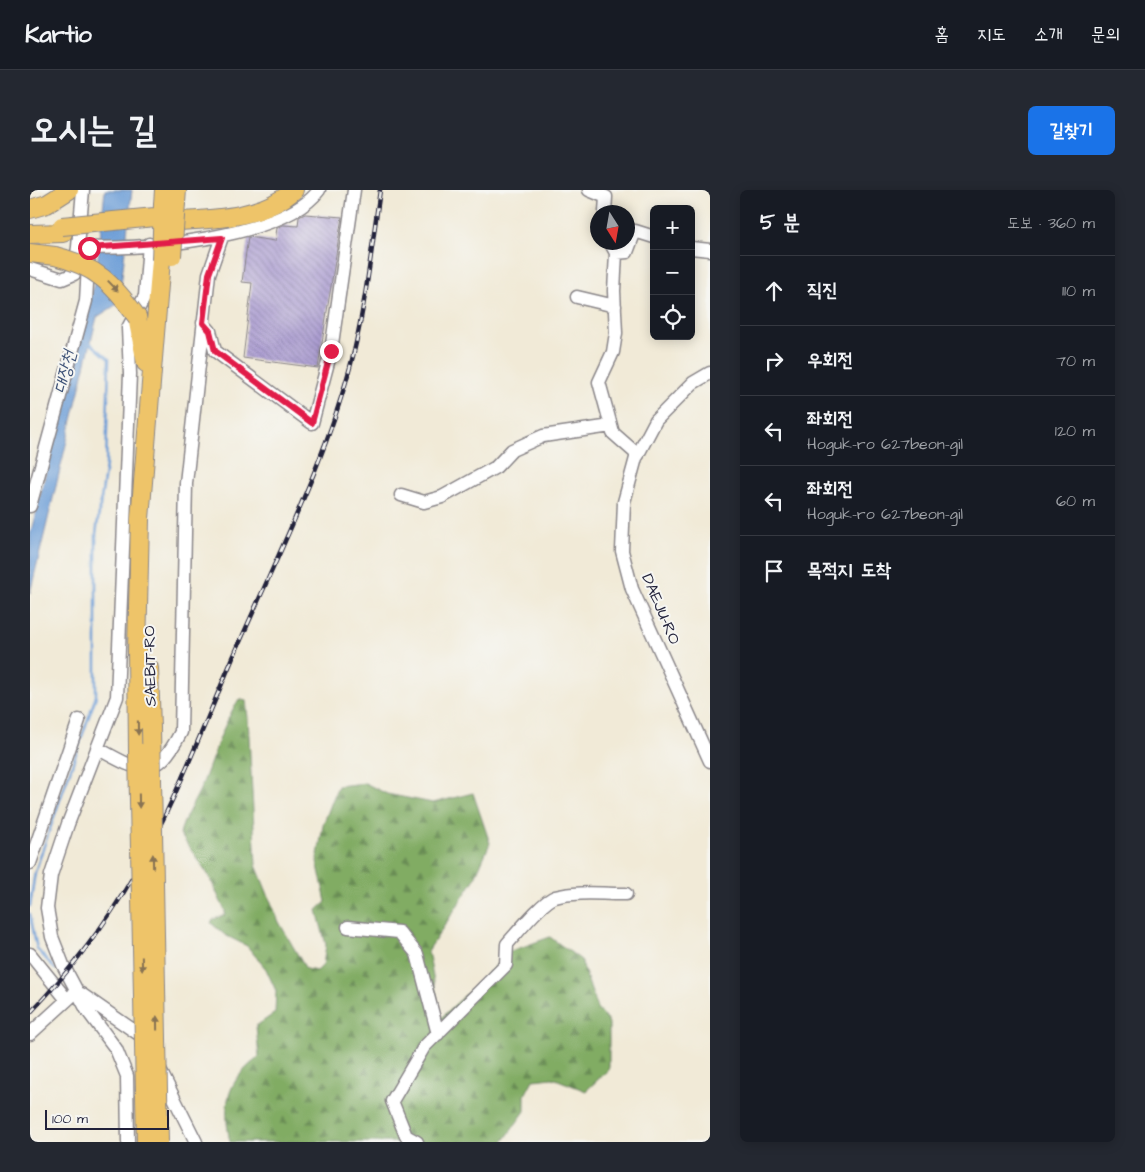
<!DOCTYPE html>
<html lang="ko">
<meta charset="utf-8">
<style>
:root{--surface:#171b24;--page:#242831;--text:#f1f3f6;--muted:#9ea1a6;--line:#363941;--accent:#1a73e8}
body{margin:0;font-family:"Architects Daughter","Poor Story",sans-serif;background:var(--page);color:var(--text)}
.controls{position:absolute;right:15px;top:15px;display:grid;overflow:hidden;border-radius:8px;box-shadow:0 2px 12px #0003}
.controls button{width:45px;height:45px;display:grid;place-items:center;padding:0;border:0;border-bottom:1px solid var(--line);background:var(--surface);color:var(--text);font:25px sans-serif}
.compass{position:absolute;left:560px;top:15px;width:45px;height:45px;border-radius:50%;background:var(--surface);box-shadow:0 2px 12px #0003;rotate:169deg}
.scale{position:absolute;left:15px;bottom:12px;width:124px;box-sizing:border-box;padding-left:5px;border:2px solid #22223b;border-top:0;font-size:14px;line-height:18px;white-space:nowrap;color:#22223b;-webkit-text-stroke:4px #f6f6f2;paint-order:stroke}
.stop{position:absolute;width:15px;height:15px;margin:-11px;border:4px solid #e11d48;border-radius:50%;background:#fff}
.stop.end{background:#e11d48;border-color:#fff;box-shadow:0 1px 5px #0008}
.list{margin:0;padding:0;list-style:none}
h2{display:flex;justify-content:space-between;align-items:center;height:65px;margin:0;padding:0 20px;font-size:21px}
h2 small{font-size:16px;font-weight:400;color:var(--muted)}
.list li{display:grid;grid-template-columns:32px 1fr auto;gap:15px;align-items:center;box-sizing:border-box;height:70px;padding:0 20px;border-top:1px solid var(--line)}
.list b{display:block;font-size:19px;white-space:nowrap}
.list p{margin:0;font-size:16px;white-space:nowrap;color:var(--muted)}
.list em{font-size:16px;font-style:normal;color:var(--muted)}
.icon{flex:none;width:28px;height:28px;fill:none;stroke:currentColor;stroke-width:2;stroke-linecap:round;stroke-linejoin:round}
.map{position:relative;flex:none;width:680px;height:952px;overflow:hidden;border-radius:8px}
header{display:flex;align-items:center;gap:30px;box-sizing:border-box;height:70px;padding:0 25px;background:var(--surface);border-bottom:1px solid var(--line)}
header strong{font-size:24px}
nav{display:flex;gap:28px;margin-inline-start:auto;font-size:18px}
.intro{display:flex;align-items:center;justify-content:space-between;box-sizing:border-box;height:120px;padding:0 30px}
h1{margin:0;font-size:35px}
.button{padding:12px 22px;border-radius:8px;background:var(--accent);color:#fff;font-size:18px;font-weight:700}
main{display:flex;gap:30px;padding:0 30px}
aside{flex:1;background:var(--surface);border-radius:8px;box-shadow:0 2px 12px #0003}
.map>svg:first-child{display:block}
</style>
<header>
<strong>Kartio</strong>
<nav><a>홈</a><a>지도</a><a>소개</a><a>문의</a></nav>
</header>
<div class="intro"><h1>오시는 길</h1><a class="button">길찾기</a></div>
<main>
<div class="map">
<svg width="680" height="952" viewBox="0 0 680 952">
<defs>
<pattern id="forest-firs" width="22" height="20" patternUnits="userSpaceOnUse" patternTransform="scale(1.25)"><rect width="22" height="20" fill="#81ac64"/><path d="M5 1l3.5 6h-7zM16 11l3.5 6h-7z" fill="#698c54"/></pattern>
<pattern id="building-back-hatch" width="6" height="6" patternUnits="userSpaceOnUse" patternTransform="scale(1.25)"><rect width="6" height="6" fill="#ad9fd2"/><path d="M-1 5l2 2M0 0l6 6M5-1l2 2" fill="none" stroke="#8c81ac"/></pattern>
</defs>
<rect width="100%" height="100%" fill="#f6f6f2"/>
<filter id="ink" filterUnits="userSpaceOnUse"><feTurbulence type="fractalNoise" baseFrequency=".02" numOctaves="2"/><feDisplacementMap in="SourceGraphic" scale="10" xChannelSelector="R" yChannelSelector="G"/><feConvolveMatrix kernelMatrix="1 2 1 2 8 2 1 2 1" color-interpolation-filters="sRGB"/></filter>
<filter id="wash" filterUnits="userSpaceOnUse"><feTurbulence type="fractalNoise" baseFrequency=".0096" numOctaves="4" result="noise"/><feDisplacementMap in="SourceGraphic" scale="20" xChannelSelector="R" yChannelSelector="G"/><feGaussianBlur stdDeviation="1.12" result="paint"/><feColorMatrix in="noise" values="0 0 0 0 0 0 0 0 0 0 0 0 0 0 0 0 0 1.4 0 .05"/><feComposite in="paint" operator="in"/></filter>
<g filter="url(#wash)">
<rect width="100%" height="100%" fill="#f1ead7"/>
<!-- forest -->
<path fill="url(#forest-firs)" stroke="#526750" d="M209 509 216 511 218 528 226 675 249 732 276 779 287 781 293 775 296 755 287 720 296 712 287 671 293 635 308 596 335 593 357 604 403 613 443 603 460 653 444 690 398 761 411 828 481 761 520 747 551 770 567 818 579 833V879L556 901 523 888 503 890 495 905V921L473 952H200C192 913 197 891 229 867L226 836 245 823 246 801 236 779 217 756 195 745 181 733 184 729 195 725V721L179 686 150 644C154 626 165 612 172 595 184 566 192 535 209 509Z"/>
<!-- water -->
<path fill="#6d9ed7" stroke="#486089" d="M75 0H102L89 113 67 127 0 403V345L66 86Z"/>
<g fill="none" stroke-linecap="round" stroke-linejoin="round">
<!-- stream -->
<path stroke="#6d9ed7" stroke-width="2.5" d="M0 716 5 682 66 506V344L76 275 79 169 58 151
M0 724 7 759 25 779"/>
</g>
<g id="blocks">
<!-- building -->
<path fill="url(#building-back-hatch)" d="M275 24 312 27 288 178 213 168 222 93 212 92 218 47 245 51 247 38 253 35 268 36 269 27Z"/>
</g>
</g>
<g filter="url(#ink)">
<use href="#blocks" fill-opacity="0" stroke="#8a8689" stroke-width="1"/>
<g fill="none" stroke-linecap="round" stroke-linejoin="round">
<!-- minor casing -->
<g stroke="#8a8689" stroke-width="15">
<path id="minor" d="M559 0 576 7 575 22
M580 52 586 63 584 101 586 143 583 162 569 192 583 243 608 265
M48 57 53 0
M661 58 680 60
M586 63 597 62 605 41 624 47
M0 79 32 89 44 84 48 57C104 61 254 49 289 0
M547 107 585 116
M173 133 180 141 185 161 282 233 301 161 324 0
M680 183 663 193 626 230 606 268 594 312 592 361 602 399 680 571
M371 305 394 312 412 307 466 277 482 260 513 246 581 236
M0 316 56 111 59 57
M67 558C110 582 125 592 151 542L156 293 179 84 192 47
M0 673 49 530
M318 737 369 742 387 764 408 844
M0 764 37 810
M51 804 113 847 116 853
M0 844 47 801
M130 880 166 952
M98 952 97 886 86 859 57 820 33 775 22 747 17 718 21 685 38 634 87 507 100 184 98 138 115 106 119 54
M387 952 376 946 362 911 394 857 476 775 477 754C487 743 513 711 525 707 546 701 573 704 596 704"/>
</g>
<!-- highway casing -->
<g stroke="#8a8689" stroke-width="20">
<path id="highway" d="M146 13 147 0
M133 14 134 0
M0 19 17 14 39 0
M131 32C175 29 230 31 264 0
M0 44 33 43
M0 63 25 66
M107 127 116 173
M119 478 121 538
M108 562 107 461 110 329 131 70"/>
</g>
<!-- minor -->
<use href="#minor" stroke="#fff" stroke-width="12"/>
<!-- highway -->
<use href="#highway" stroke="#eec469" stroke-width="18"/>
<!-- rail casing -->
<g stroke="#22223b" stroke-width="4.5">
<path id="rail" d="M0 823C40 781 75 736 104 685 143 617 171 542 202 470 245 370 296 272 323 166 336 112 342 55 350 0"/>
</g>
<!-- rail -->
<use href="#rail" stroke="#f6f6f2" stroke-width="2.5" stroke-dasharray="8" stroke-linecap="butt"/>
<!-- highway-bridge casing -->
<g stroke="#8a8689" stroke-width="20" stroke-linecap="butt">
<path id="highway-bridge" d="M32 36 125 27
M25 66C66 76 83 94 107 127
M142 66 146 13
M131 70 133 14
M121 538 129 952
M108 562 116 952"/>
</g>
<!-- highway-bridge -->
<use href="#highway-bridge" stroke="#eec469" stroke-width="18"/>
</g>
<!-- one-way arrows -->
<defs><path id="oneway-solid" d="M-6-.8H1V-3.2L6.5 0L1 3.2V.8H-6Z" transform="scale(1.25)"/></defs>
<g fill="#887352">
<use href="#oneway-solid" transform="translate(83 96) rotate(46)"/>
<use href="#oneway-solid" transform="translate(108 538) rotate(89)"/>
<use href="#oneway-solid" transform="translate(109 611) rotate(89)"/>
<use href="#oneway-solid" transform="translate(123 671) rotate(-91)"/>
<use href="#oneway-solid" transform="translate(112 774) rotate(89)"/>
<use href="#oneway-solid" transform="translate(127 833) rotate(-91)"/>
</g>
</g>
<g fill="none" stroke-linecap="round" stroke-linejoin="round" filter="url(#ink)">
<!-- route -->
<path stroke="#e11d48" stroke-width="6" d="M59 58 192 48 179 84 173 133 180 141 185 161 282 233 301 161"/>
</g>
<g text-anchor="middle" dominant-baseline="central" stroke-width="4" stroke-linejoin="round" paint-order="stroke">
<!-- street labels -->
<g font-size="16" fill="#22223b" stroke="#f6f6f2">
<text transform="translate(631 419) rotate(67)">DAEJU-RO</text>
<text transform="translate(120 476) rotate(-91)">SAEBIT-RO</text>
</g>
<!-- water labels -->
<g font-size="18" font-style="italic" fill="#405479" stroke="#f6f6f2">
<text transform="translate(35 182) rotate(-76)">대장천</text>
</g>
</g>
</svg>
<div class="controls">
<button>+</button>
<button>−</button>
<button><svg class="icon" aria-label="locate" viewBox="0 0 24 24"><circle cx="12" cy="12" r="6"/><path d="M12 2v4M12 18v4M2 12h4M18 12h4"/></svg></button>
</div>
<svg class="compass" viewBox="-18 -18 36 36"><path d="M0-13l5 13h-10z" fill="#e53935"/><path d="M0 13l5-13h-10z" fill="#9ea1a6"/></svg>
<div class="scale">100 m</div>
<div class="stop" style="left:59px;top:58px"></div>
<div class="stop end" style="left:301px;top:161px"></div>
</div>
<aside>
<h2>5 분<small>도보 · 360 m</small></h2>
<ul class="list">
<li><svg class="icon" aria-label="ahead" viewBox="0 0 24 24"><path d="M12 20V5M6 11l6-6 6 6"/></svg><div><b>직진</b></div><em>110 m</em></li>
<li><svg class="icon" aria-label="right" viewBox="0 0 24 24"><path d="M7 20v-9h11M14 6l5 5-5 5"/></svg><div><b>우회전</b></div><em>70 m</em></li>
<li><svg class="icon" aria-label="left" viewBox="0 0 24 24"><path d="M17 20v-9H6M10 6l-5 5 5 5"/></svg><div><b>좌회전</b><p>Hoguk-ro 627beon-gil</p></div><em>120 m</em></li>
<li><svg class="icon" aria-label="left" viewBox="0 0 24 24"><path d="M17 20v-9H6M10 6l-5 5 5 5"/></svg><div><b>좌회전</b><p>Hoguk-ro 627beon-gil</p></div><em>60 m</em></li>
<li><svg class="icon" aria-label="arrive" viewBox="0 0 24 24"><path d="M6 21V4h12l-3 4 3 4H6"/></svg><div><b>목적지 도착</b></div></li>
</ul>
</aside>
</main>
